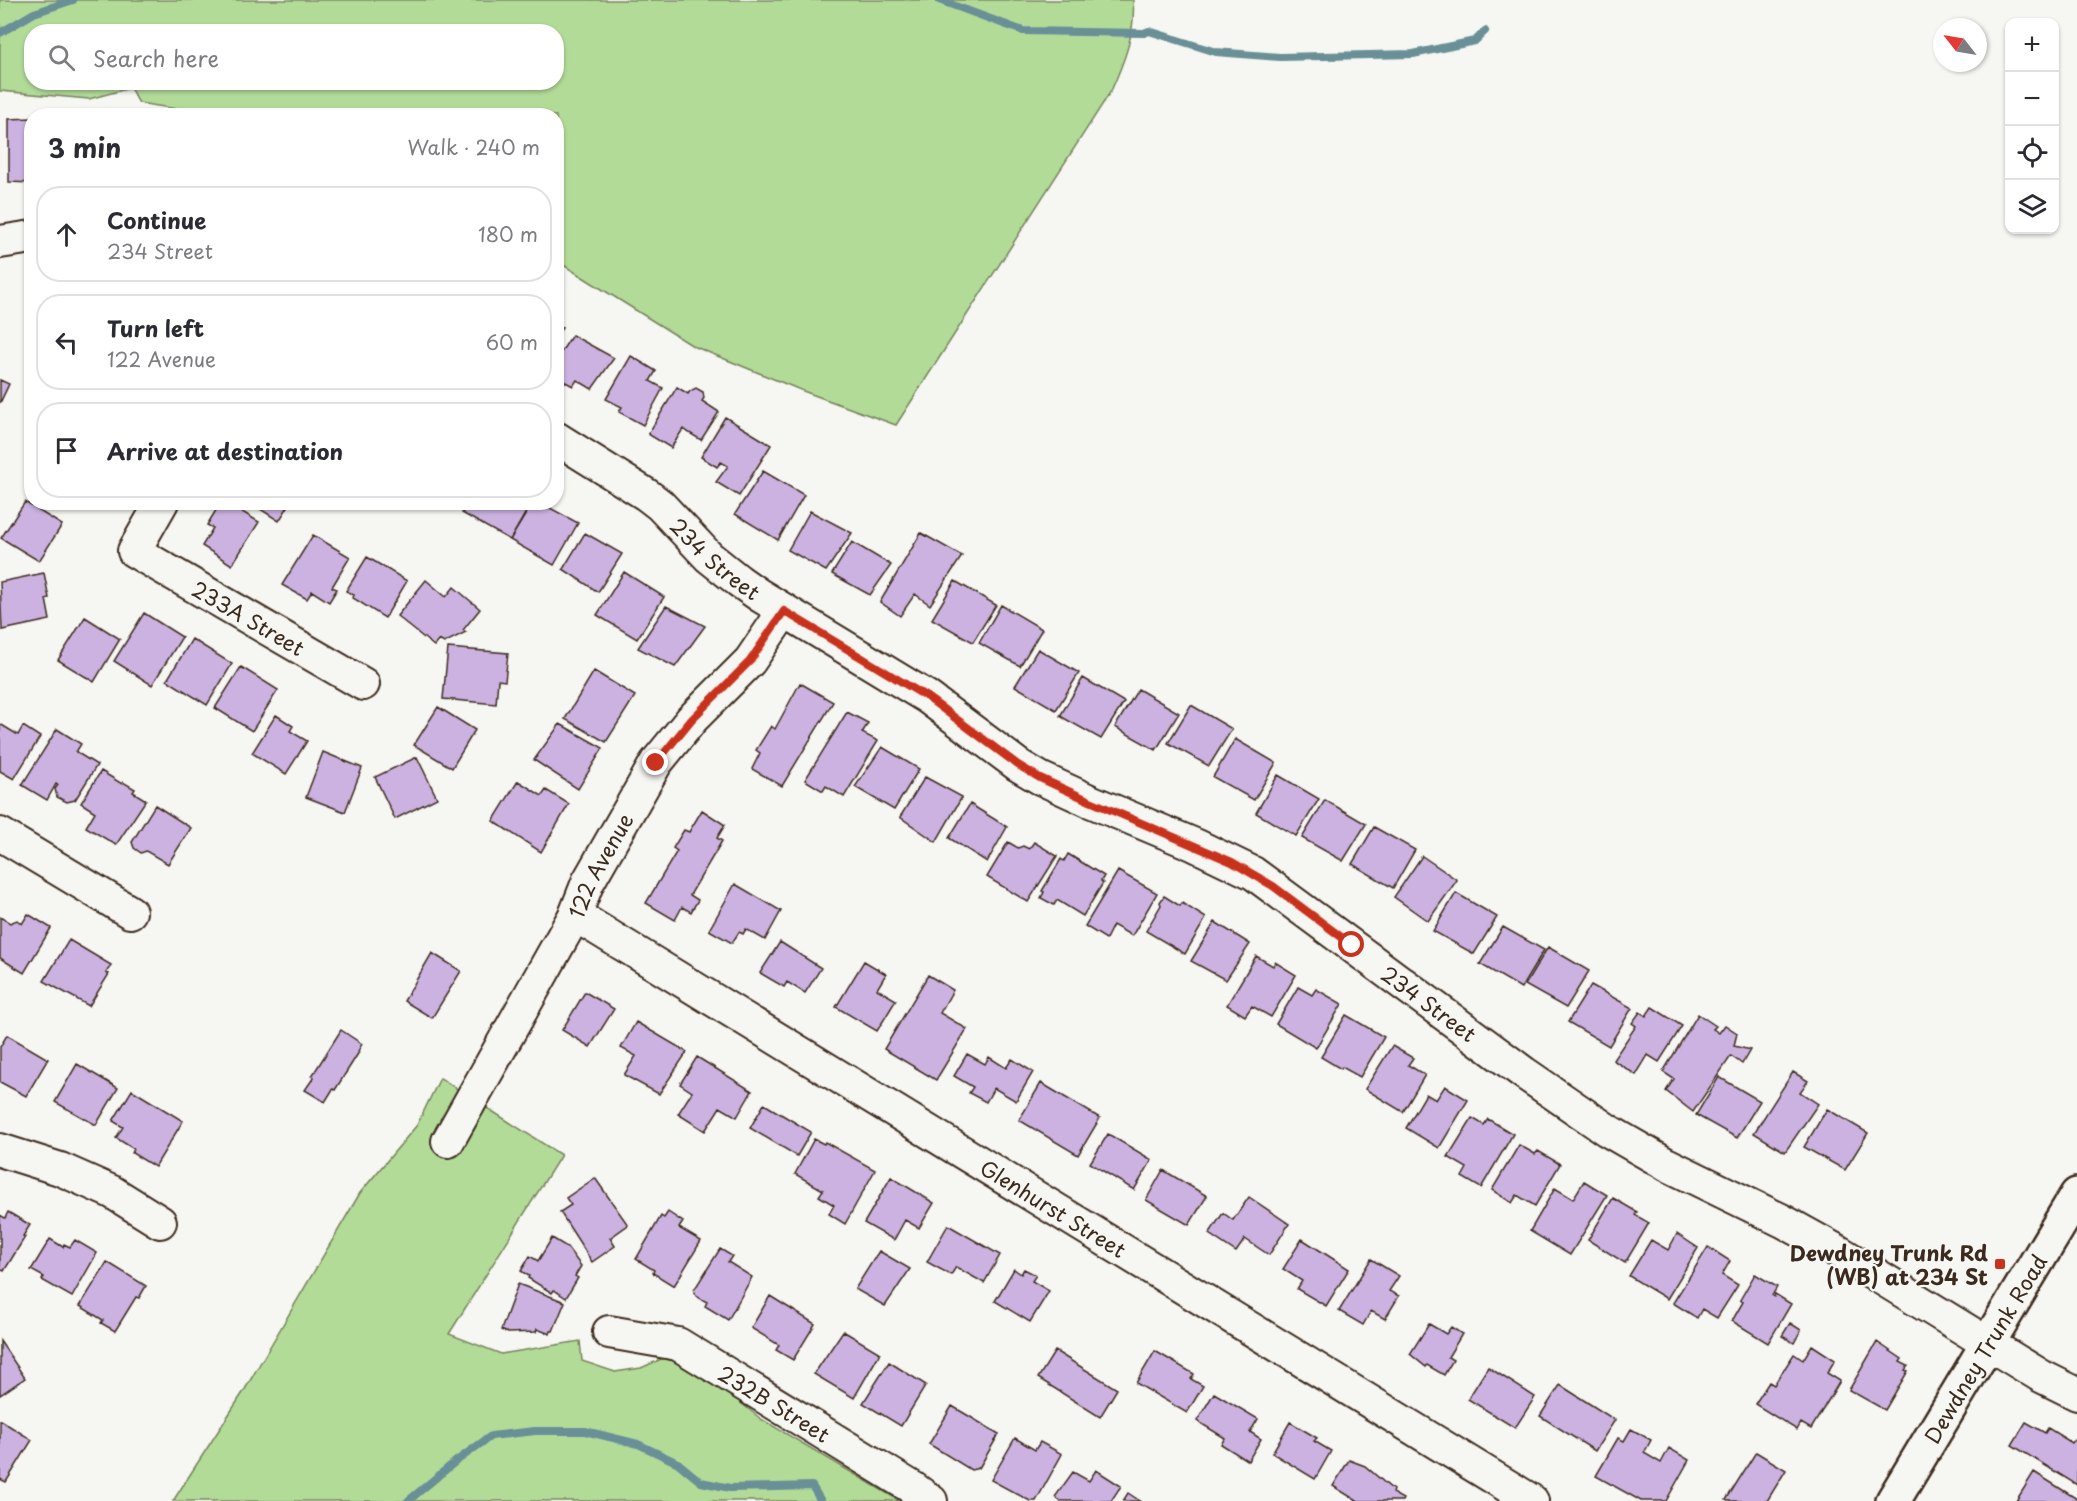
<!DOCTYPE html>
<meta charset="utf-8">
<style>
:root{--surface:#fff;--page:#f2f2f3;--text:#2b2b33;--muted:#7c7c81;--line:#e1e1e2}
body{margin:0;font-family:"Playpen Sans",sans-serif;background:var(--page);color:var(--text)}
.controls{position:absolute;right:18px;top:18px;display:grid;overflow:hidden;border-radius:12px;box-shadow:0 2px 4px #0004}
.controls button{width:54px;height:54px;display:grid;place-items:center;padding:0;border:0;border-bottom:2px solid var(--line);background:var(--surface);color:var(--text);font:30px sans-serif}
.compass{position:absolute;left:1933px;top:18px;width:54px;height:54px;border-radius:50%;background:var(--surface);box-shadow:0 2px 4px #0004;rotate:301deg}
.stop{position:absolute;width:18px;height:18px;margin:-14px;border:4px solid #c8321e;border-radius:50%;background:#fff}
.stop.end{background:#c8321e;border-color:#fff;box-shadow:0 2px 6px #0008}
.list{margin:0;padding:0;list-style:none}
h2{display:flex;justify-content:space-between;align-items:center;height:78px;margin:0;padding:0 24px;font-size:26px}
h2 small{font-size:20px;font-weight:400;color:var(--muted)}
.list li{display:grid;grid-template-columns:39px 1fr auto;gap:18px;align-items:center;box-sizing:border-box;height:96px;margin:0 12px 12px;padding:0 12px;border:2px solid var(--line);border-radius:24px}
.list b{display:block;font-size:22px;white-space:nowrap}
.list p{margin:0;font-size:20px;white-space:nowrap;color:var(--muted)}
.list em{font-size:20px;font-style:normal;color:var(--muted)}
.icon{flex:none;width:33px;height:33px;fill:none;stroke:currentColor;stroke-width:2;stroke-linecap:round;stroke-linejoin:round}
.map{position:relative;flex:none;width:2077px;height:1501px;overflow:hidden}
.search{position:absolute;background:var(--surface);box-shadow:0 2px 4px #0004;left:24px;top:24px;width:540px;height:66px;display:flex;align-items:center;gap:15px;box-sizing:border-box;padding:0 21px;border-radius:24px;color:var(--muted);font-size:22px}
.panel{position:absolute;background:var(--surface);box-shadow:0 2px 4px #0004;left:24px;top:108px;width:540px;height:402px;border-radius:24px}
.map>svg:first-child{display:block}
</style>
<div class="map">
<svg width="2077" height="1501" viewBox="0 0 2077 1501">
<rect width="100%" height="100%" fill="#f6f6f2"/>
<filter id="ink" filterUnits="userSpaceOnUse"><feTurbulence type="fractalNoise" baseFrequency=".0167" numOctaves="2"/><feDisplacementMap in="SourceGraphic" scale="12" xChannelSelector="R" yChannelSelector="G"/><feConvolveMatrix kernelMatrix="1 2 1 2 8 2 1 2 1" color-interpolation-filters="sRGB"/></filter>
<g filter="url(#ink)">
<!-- green -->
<path fill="#b2db98" stroke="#76825b" stroke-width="1.5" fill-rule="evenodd" d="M0 0H1133C1136 32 1124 62 1111 91L896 425 803 391 693 346 557 261 556 116H221L139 103 130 88 89 99 0 91ZM32 32H556V82H32Z
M440 1078 561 1155 449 1334 501 1354 580 1341 582 1361 615 1372 641 1368 677 1352 761 1419 900 1501H173L244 1391 360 1193 417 1125Z"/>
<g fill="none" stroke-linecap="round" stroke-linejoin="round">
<!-- stream -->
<path stroke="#698f97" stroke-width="8" d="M939 0 1023 31 1144 33 1149 31 1216 52 1280 57 1413 54 1475 41 1485 31
M0 33 34 13 73 0
M408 1501 455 1462 491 1436 535 1431H585L638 1444 678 1463 701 1482 730 1488 812 1486 821 1501"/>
</g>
<!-- building -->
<path fill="#cbb2e1" stroke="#3b2a1e" stroke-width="1.5" d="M32 118V183L9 182V119Z
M29 290H32V338H26Z
M556 324 562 328 556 336Z
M572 335 614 358 592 389 577 380 573 386 556 377V360Z
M631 356 656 371 650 381 663 388 643 425 619 412 622 407 606 399Z
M0 380 9 384 0 403Z
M677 387 688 394 690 391 696 388 703 392 704 398 702 401 719 412 701 440 683 429 671 448 648 434Z
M725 417 771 445 739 496 716 482 728 466 721 462 717 467 701 457Z
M763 471 804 495 778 540 735 514Z
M25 502 62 525 39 561 1 538Z
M56 502H76L71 511Z
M221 502H226L259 522 232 565 202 546 213 528 207 525Z
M249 502H291L279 521Z
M469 502H532L510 540 462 513Z
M533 502H539L578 523 554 565 510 540Z
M810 511 852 533 826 571 788 550Z
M585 533 622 554 598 592 563 569Z
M921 533 962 556 930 605 915 594 900 616 880 602Z
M313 535 350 557 332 587 337 589 329 602 312 591 307 599 282 585Z
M852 542 891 565 870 595 832 574Z
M367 557 407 581 385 618 353 598 354 595 346 591Z
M624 572 664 597 637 639 597 615Z
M44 573 49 598 46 599 50 620 2 630 0 582Z
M426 580 446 597 454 587 480 609 463 630 466 632 444 643 439 640 434 646 397 616Z
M955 581 996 605 973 642 932 619Z
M1001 605 1042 629 1020 666 979 643Z
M666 606 705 626 675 667 638 648Z
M144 613 182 637 152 685 114 661Z
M85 617 120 639 94 682 58 660Z
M192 639 232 664 207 705 167 680Z
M448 648 508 653 505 681 498 680 496 704 443 699Z
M1038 649 1079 673 1056 710 1015 686Z
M241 667 278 690 252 731 215 708Z
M594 671 635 696 606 742 565 719Z
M1083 678 1124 702 1101 739 1060 716Z
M800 683 833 702 782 786 752 769 760 753 756 750 771 726 775 729Z
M1138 689 1179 713 1156 750 1115 727Z
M1191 705 1232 729 1209 766 1168 743Z
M438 707 475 730 452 768 414 745Z
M847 712 868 723 862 733 878 741 844 797 826 786 823 791 805 780Z
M276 715 293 726 290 731 307 741 286 774 252 753Z
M0 724 18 735 23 726 40 737 14 779 0 771Z
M560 724 603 748 578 789 534 760Z
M57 729 81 744 76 752 97 765 75 800 67 802 57 797 55 789 58 785 56 784 47 800 22 785Z
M1235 739 1276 763 1254 800 1213 777Z
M882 747 919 769 894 810 855 787Z
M323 752 362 768 345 812 306 797Z
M417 757 437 798 395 819 375 777Z
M101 771 122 784 123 782 135 789 133 792 146 800 116 845 86 827 95 812 81 803Z
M1278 775 1319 799 1296 836 1256 813Z
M925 777 962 797 936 842 900 817Z
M518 781 542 796 546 790 569 804 541 852 493 821Z
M1325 800 1366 824 1343 861 1302 838Z
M970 804 1007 827 987 862 949 838Z
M155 805 191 828 168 864 146 851 141 853 134 848 132 842Z
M702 810 725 825 717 838 722 841 690 895 698 900 691 912 682 907 675 920 646 903 677 851 673 848 684 830 689 832Z
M1374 827 1415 850 1393 888 1352 864Z
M1008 842 1018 848 1023 846 1029 849 1034 842 1057 856 1028 902 987 877Z
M1068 854 1104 876 1101 881 1103 883 1083 916 1057 900 1054 905 1041 898 1044 892 1042 891 1061 859 1064 861Z
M1422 856 1457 880 1428 921 1394 897Z
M1118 871 1157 893 1132 936 1113 925 1106 939 1085 926Z
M735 884 781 911 765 940 746 929 743 934 739 932 732 943 709 930Z
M1456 893 1497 917 1474 954 1433 931Z
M1164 896 1180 906 1182 903 1206 918 1185 954 1146 931 1161 905 1160 902Z
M28 914 51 928 24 973 0 958V917L10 923 17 920 22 924Z
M1215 922 1250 944 1226 980 1191 961Z
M1503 927 1544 950 1521 988 1480 964Z
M69 940 111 965 106 973 109 974 89 1006 44 981Z
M780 942 821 968 805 993 787 982 784 987 760 973Z
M1548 947 1589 971 1566 1008 1525 985Z
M432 953 461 971 432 1018 404 1001Z
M1256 956 1273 966 1275 962 1296 975 1271 1017 1252 1006 1245 1016 1227 1005Z
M864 961 886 974 877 989 896 1000 877 1031 836 1007Z
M928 975 953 990 940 1013 967 1029 936 1080 884 1049Z
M1591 985 1632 1008 1609 1046 1568 1022Z
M1298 987 1312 995 1316 989 1342 1004 1316 1048 1276 1024Z
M585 992 614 1009 590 1047 562 1030Z
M1652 1007 1682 1026 1659 1062 1648 1055 1636 1075 1613 1060 1636 1026 1632 1023 1640 1012 1646 1016Z
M1698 1014 1716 1026 1713 1029 1719 1033 1725 1025 1737 1033 1734 1046 1750 1050 1742 1064 1731 1056 1693 1112 1666 1091 1674 1079 1663 1072Z
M1346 1015 1384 1037 1360 1077 1342 1067 1341 1069 1321 1057Z
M636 1022 687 1052 659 1094 624 1075 636 1056 621 1048Z
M341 1030 362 1044 358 1051 359 1052 335 1090 333 1089 325 1102 305 1090 314 1077 312 1076Z
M7 1035 48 1059 26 1096 0 1082V1047Z
M1392 1046 1413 1058 1408 1065 1425 1075 1403 1112 1365 1089Z
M967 1054 985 1064 989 1057 1006 1068 1012 1059 1033 1072 1016 1101 994 1088 986 1102 969 1093 973 1087 954 1076Z
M697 1057 752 1091 737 1117 720 1107 705 1131 678 1114 692 1092 680 1084Z
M77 1064 118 1088 96 1125 55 1102Z
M1793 1072 1808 1081 1800 1092 1818 1104 1785 1152 1754 1133Z
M1719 1077 1760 1101 1737 1138 1696 1115Z
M1041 1083 1100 1118 1078 1155 1019 1120Z
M1445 1086 1468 1100 1439 1148 1406 1128 1426 1094 1436 1100Z
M132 1090 183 1121 155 1167 132 1153 134 1149 116 1138 123 1127 113 1121Z
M764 1104 811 1132 797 1156 750 1128Z
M1827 1109 1868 1133 1845 1170 1804 1147Z
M1472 1118 1484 1125 1488 1119 1513 1134 1481 1188 1462 1177 1467 1168 1448 1157Z
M1108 1134 1152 1160 1134 1190 1090 1163Z
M814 1139 824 1144 825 1142 875 1170 845 1224 829 1214 834 1205 819 1196 823 1190 795 1174Z
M1519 1145 1535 1154 1538 1151 1560 1164 1535 1206 1517 1195 1512 1203 1492 1190Z
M1163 1170 1207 1196 1189 1225 1146 1200Z
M891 1177 934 1203 919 1228 905 1220 894 1240 864 1223Z
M595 1178 628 1225 610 1238 615 1246 592 1262 560 1212 571 1205 566 1198Z
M1584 1181 1607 1195 1570 1255 1530 1231 1555 1188 1573 1199Z
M1249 1197 1289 1224 1269 1255 1245 1239 1236 1252 1209 1234 1223 1213 1233 1220Z
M1613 1198 1637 1212 1635 1215 1649 1223 1625 1263 1588 1240Z
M8 1212 30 1225 23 1236 25 1237 4 1271 0 1269V1215L5 1218Z
M668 1212 683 1222 679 1228 701 1241 674 1286 653 1273 654 1270 636 1259 661 1216 664 1218Z
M948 1225 1000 1255 984 1283 956 1267 951 1275 927 1262Z
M1677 1234 1698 1248 1667 1299 1629 1276 1651 1240 1668 1250Z
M552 1238 567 1247 581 1266 575 1276 578 1278 566 1298 554 1290 552 1293 528 1278 529 1276 521 1271 530 1256 538 1261Z
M50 1239 63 1247 64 1244 70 1247 75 1240 97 1253 72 1297 42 1280 44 1277 31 1270Z
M1302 1239 1349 1269 1326 1306 1297 1289 1302 1281 1283 1269Z
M1708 1247 1730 1261 1722 1275 1738 1285 1717 1318 1702 1309 1697 1318 1673 1303Z
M720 1249 732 1256 728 1262 752 1277 728 1320 705 1306 707 1302 696 1296 694 1290Z
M879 1251 910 1269 885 1306 855 1289Z
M1371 1259 1399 1276 1389 1291 1399 1296 1385 1319 1371 1311 1363 1325 1339 1311Z
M107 1262 146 1286 139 1298 136 1297 115 1331 101 1323 103 1320 80 1306Z
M1014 1269 1021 1274 1024 1269 1036 1275 1032 1281 1049 1291 1030 1322 995 1301Z
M1755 1274 1777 1287 1772 1296 1774 1297 1775 1294 1791 1304 1768 1343 1732 1321 1743 1302 1740 1300Z
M518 1284 565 1302 553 1331H551L550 1334 537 1329 536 1332 508 1333 501 1330Z
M770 1296 815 1324 793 1360 776 1350 779 1345 751 1328Z
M1790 1323 1801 1330 1794 1343 1782 1336Z
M1429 1324 1446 1334 1451 1327 1462 1334 1448 1357 1453 1360 1444 1375 1427 1365 1426 1367 1410 1354Z
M843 1331 880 1353 854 1398 814 1374Z
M0 1341 25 1378 0 1395Z
M1877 1342 1902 1359 1900 1362 1908 1366 1905 1370 1908 1371 1885 1410 1849 1390Z
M1812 1345 1835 1360 1827 1373 1840 1381 1811 1429 1801 1423 1797 1430 1755 1404 1769 1382 1774 1385 1794 1354 1803 1360Z
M1055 1351 1117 1389 1100 1417 1038 1378Z
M1155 1351 1194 1374 1191 1379 1203 1386 1187 1413 1136 1383Z
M889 1362 926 1385 901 1426 863 1403Z
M1488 1367 1535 1397 1515 1428 1468 1399Z
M1560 1385 1615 1420 1595 1451 1540 1416Z
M1214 1393 1258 1419 1250 1432 1261 1439 1248 1461 1221 1444 1225 1438 1197 1421Z
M952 1406 999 1434 979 1468 971 1470 929 1444Z
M0 1420 32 1440 6 1482 0 1479Z
M1290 1422 1317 1438 1314 1441 1331 1451 1315 1479 1272 1453Z
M2026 1422 2045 1433 2048 1428 2072 1443 2074 1440 2077 1442V1485L2012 1445Z
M1631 1429 1651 1440 1644 1453 1661 1463 1669 1448 1689 1460 1666 1501H1641L1596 1476 1618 1438 1624 1441Z
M1015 1438 1035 1450 1040 1442 1062 1454 1036 1501H1030L991 1480Z
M1756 1452 1786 1470 1767 1501H1728L1726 1500Z
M1349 1460 1365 1466 1393 1490 1392 1493 1403 1499 1402 1501H1357L1333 1486Z
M1096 1470 1121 1486 1111 1501H1060L1055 1497 1073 1472 1089 1481Z
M2034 1472 2077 1499V1501H2016Z
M1128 1493 1140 1501H1123Z"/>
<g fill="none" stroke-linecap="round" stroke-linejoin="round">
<!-- minor casing -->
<g stroke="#3b2a1e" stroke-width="36">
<g id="minor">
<path d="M0 242 32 237"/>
<path id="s1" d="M556 438 647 495 660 505 709 557 739 581 759 595 927 697 1018 765 1040 778 1090 801 1195 845 1253 873 1524 1073 1607 1130 1666 1164 1783 1221 1839 1252 2041 1376 2077 1394"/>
<path id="s2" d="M162 502 134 551 363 684"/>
<path d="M0 834 130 912"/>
<path id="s3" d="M575 915 1532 1501"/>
<path id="s4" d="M448 1141 575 915 588 882 656 763 692 719 750 661 784 611"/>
<path d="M0 1150 60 1169 112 1192 160 1222"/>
<path id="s5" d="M609 1332 678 1344 913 1488 931 1501"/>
</g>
</g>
<!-- major casing -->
<g stroke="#3b2a1e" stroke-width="38">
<g id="major">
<path id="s6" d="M1893 1501 2077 1195"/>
</g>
</g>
<!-- minor -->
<use href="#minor" stroke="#f6f6f2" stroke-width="32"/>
<!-- major -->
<use href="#major" stroke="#f6f6f2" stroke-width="33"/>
</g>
</g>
<g fill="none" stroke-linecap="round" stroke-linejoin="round" filter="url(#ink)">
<!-- route -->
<path stroke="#c8321e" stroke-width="8" d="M656 763 692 719 750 661 784 611 927 697 1018 765 1040 778 1090 801 1232 862 1273 886 1352 945"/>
</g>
<!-- markers -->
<rect fill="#c8321e" stroke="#f6f6f2" stroke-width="2" x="1994" y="1258" width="12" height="12" rx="3"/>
<g text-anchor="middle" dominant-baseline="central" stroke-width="4.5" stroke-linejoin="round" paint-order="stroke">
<!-- street labels -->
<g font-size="21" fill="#3b2a1e" stroke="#f6f6f2">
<text stroke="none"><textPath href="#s1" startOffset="201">234 Street</textPath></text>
<text stroke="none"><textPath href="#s2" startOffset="189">233A Street</textPath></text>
<text stroke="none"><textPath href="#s4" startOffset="315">122 Avenue</textPath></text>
<text stroke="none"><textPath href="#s1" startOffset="1046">234 Street</textPath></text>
<text stroke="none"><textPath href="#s3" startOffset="561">Glenhurst Street</textPath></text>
<text stroke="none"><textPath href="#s6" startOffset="178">Dewdney Trunk Road</textPath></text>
<text stroke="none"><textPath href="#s5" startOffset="183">232B Street</textPath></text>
</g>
<!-- poi labels -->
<g font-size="21" font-weight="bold" fill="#3b2a1e" stroke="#f6f6f2" text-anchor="end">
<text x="1988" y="1252">Dewdney Trunk Rd<tspan x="1988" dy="24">(WB) at 234 St</tspan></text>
</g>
</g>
</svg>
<div class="controls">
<button>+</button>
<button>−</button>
<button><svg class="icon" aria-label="locate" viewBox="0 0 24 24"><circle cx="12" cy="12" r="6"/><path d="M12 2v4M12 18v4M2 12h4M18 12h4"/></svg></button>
<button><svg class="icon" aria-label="layers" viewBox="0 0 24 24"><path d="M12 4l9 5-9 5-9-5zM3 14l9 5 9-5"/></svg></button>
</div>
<svg class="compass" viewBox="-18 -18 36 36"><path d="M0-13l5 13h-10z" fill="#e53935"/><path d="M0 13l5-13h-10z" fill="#7c7c81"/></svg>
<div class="stop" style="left:1352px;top:945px"></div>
<div class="stop end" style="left:656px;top:763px"></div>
<div class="search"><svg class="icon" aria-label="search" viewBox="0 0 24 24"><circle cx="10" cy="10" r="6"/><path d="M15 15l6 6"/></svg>Search here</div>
<section class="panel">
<h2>3 min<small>Walk · 240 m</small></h2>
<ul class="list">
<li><svg class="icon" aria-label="ahead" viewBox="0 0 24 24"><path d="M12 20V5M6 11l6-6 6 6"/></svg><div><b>Continue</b><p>234 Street</p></div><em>180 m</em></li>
<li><svg class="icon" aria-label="left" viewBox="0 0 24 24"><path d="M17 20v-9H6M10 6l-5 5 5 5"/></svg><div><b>Turn left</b><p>122 Avenue</p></div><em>60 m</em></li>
<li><svg class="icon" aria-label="arrive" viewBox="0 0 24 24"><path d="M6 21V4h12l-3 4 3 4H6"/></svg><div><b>Arrive at destination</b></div></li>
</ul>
</section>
</div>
